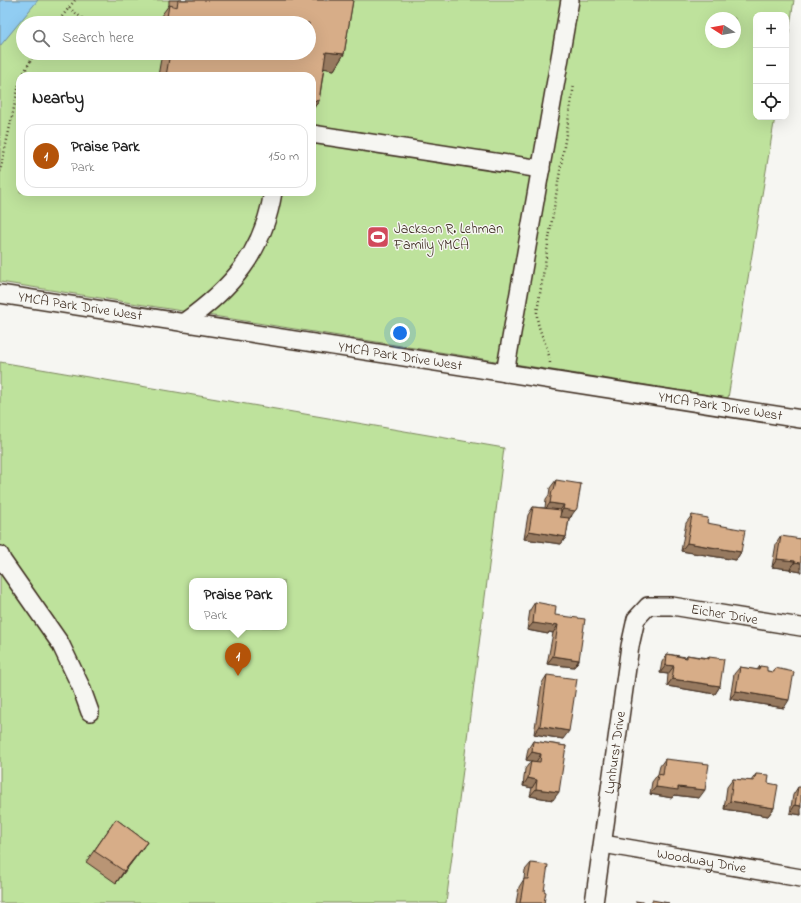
<!DOCTYPE html>
<meta charset="utf-8">
<style>
:root{--surface:#fff;--page:#f6f6f6;--text:#222;--muted:#767676;--line:#e0e0e0;--accent:#b45309}
body{margin:0;font-family:"Indie Flower",sans-serif;background:var(--page);color:var(--text)}
.controls{position:absolute;right:12px;top:12px;display:grid;overflow:hidden;border-radius:8px;box-shadow:0 4px 16px #0002}
.controls button{width:36px;height:36px;display:grid;place-items:center;padding:0;border:0;border-bottom:1px solid var(--line);background:var(--surface);color:var(--text);font:20px sans-serif}
.compass{position:absolute;left:705px;top:12px;width:36px;height:36px;border-radius:50%;background:var(--surface);box-shadow:0 4px 16px #0002;rotate:281deg}
.you{position:absolute;left:400px;top:333px;width:14px;height:14px;margin:-10px;border:3px solid #fff;border-radius:50%;background:#1a73e8;box-shadow:0 0 0 6px #1a73e833}
.badge{display:grid;place-items:center;width:26px;height:26px;border-radius:50%;background:var(--accent);color:#fff;font-size:13px;font-weight:700}
.pin{position:absolute;translate:-50% -33px;filter:drop-shadow(0 1px 2px #0008)}
.pin::after{content:'';position:absolute;top:21px;width:14px;height:12px;background:inherit;clip-path:polygon(0 0,100% 0,50% 100%)}
.popup{position:absolute;left:189px;top:578px;width:98px;height:52px;box-sizing:border-box;display:grid;place-content:center;border-radius:8px;background:var(--surface);filter:drop-shadow(0 1px 3px #0005);font-size:13px;white-space:nowrap;color:var(--muted)}
.popup b{font-size:15px;color:var(--text)}
.popup::after{content:'';position:absolute;left:50%;top:100%;margin-left:-8px;border:8px solid transparent;border-top-color:var(--surface)}
.list{margin:0;padding:0;list-style:none}
h2{display:flex;justify-content:space-between;align-items:center;height:52px;margin:0;padding:0 16px;font-size:17px}
h2 small{font-size:13px;font-weight:400;color:var(--muted)}
.list li{display:grid;grid-template-columns:26px 1fr auto;gap:12px;align-items:center;box-sizing:border-box;height:64px;margin:0 8px 8px;padding:0 8px;border:1px solid var(--line);border-radius:12px}
.list b{display:block;font-size:15px;white-space:nowrap}
.list p{margin:0;font-size:13px;white-space:nowrap;color:var(--muted)}
.list em{font-size:13px;font-style:normal;color:var(--muted)}
.icon{flex:none;width:22px;height:22px;fill:none;stroke:currentColor;stroke-width:2;stroke-linecap:round;stroke-linejoin:round}
.map{position:relative;flex:none;width:801px;height:903px;overflow:hidden}
.search{position:absolute;background:var(--surface);box-shadow:0 4px 16px #0002;left:16px;top:16px;width:300px;height:44px;display:flex;align-items:center;gap:10px;box-sizing:border-box;padding:0 14px;border-radius:22px;color:var(--muted);font-size:15px}
.panel{position:absolute;background:var(--surface);box-shadow:0 4px 16px #0002;left:16px;top:72px;width:300px;height:124px;border-radius:12px}
.map>svg:first-child{display:block}
</style>
<div class="map">
<svg width="801" height="903" viewBox="0 0 801 903">
<rect width="100%" height="100%" fill="#f6f6f2"/>
<filter id="ink" filterUnits="userSpaceOnUse"><feTurbulence type="fractalNoise" baseFrequency=".025" numOctaves="2"/><feDisplacementMap in="SourceGraphic" scale="8" xChannelSelector="R" yChannelSelector="G"/><feConvolveMatrix kernelMatrix="1 2 1 2 8 2 1 2 1" color-interpolation-filters="sRGB"/></filter>
<g filter="url(#ink)">
<!-- green -->
<path fill="#bee29c" stroke="#7c865d" fill-rule="evenodd" d="M0 0H794L786 51V15H756V117H775L728 398 0 282ZM711 18H735V42H711ZM23 23H309V53H23ZM20 76H312V192H20Z
M0 362 504 448 446 903H0ZM192 581H284V627H192Z"/>
<!-- water -->
<path fill="#91cdf2" stroke="#6f8c9d" d="M0 0H38L0 46Z"/>
<g fill="none" stroke-linecap="round" stroke-linejoin="round">
<!-- minor casing -->
<g stroke="#3b2a1e" stroke-width="20">
<g id="minor">
<path d="M312 134 541 169"/>
<path id="s1" d="M0 294 801 419"/>
<path d="M183 323C232 288 263 253 273 192"/>
<path d="M505 373 570 0"/>
<path d="M0 555 2 560 60 643 81 687 90 712"/>
<path id="s2" d="M603 844 801 878"/>
<path id="s3" d="M594 903 630 646 636 619 648 606H672L801 627"/>
</g>
</g>
<!-- path -->
<path stroke="#3b2a1e" stroke-width="2.5" stroke-dasharray="1 3" stroke-linecap="butt" d="M69 8 88 23
M57 23 75 0
M22 76 35 53
M0 172 20 80
M550 363C549 345 536 330 537 312L574 85"/>
<!-- minor -->
<use href="#minor" stroke="#f6f6f2" stroke-width="17"/>
</g>
<!-- wall -->
<path fill="#b99575" stroke="#3b2a1e" d="M169 0H353L344 54 334 70 324 68 319 101 312 110V76H158L162 53H309V23H157L158 20 169 5Z
M556 480 572 516 569 519 566 537 561 544 524 539 528 515 533 507 545 508 546 499 549 495 550 488Z
M692 515 741 552 736 560 681 551 686 523Z
M781 536 801 572 790 570V569L772 567 776 544Z
M535 602 555 615 579 660 574 667 547 664 553 633 549 632 548 634 527 630 530 610Z
M667 654 686 657 687 655 708 658 709 657 720 686 715 694 667 686 668 674 660 673 662 662Z
M760 666 767 671 772 672 775 668 784 708 730 699 734 674 740 667 757 670Z
M547 675 563 739 534 734 542 683Z
M533 741 566 746 553 800 530 796 532 788 523 786 525 769 531 761 536 762 526 760 528 749Z
M665 759 699 798 674 795 672 798 650 794 652 782 658 774 660 766Z
M756 774 768 783 774 808 768 816 724 809 727 787 733 779 751 781Z
M798 787 801 815 790 813 793 795Z
M116 819 147 842 116 883 86 862Z
M531 863 544 891V903H516L519 887 524 879 525 870Z"/>
<!-- shaded-wall -->
<path fill="#96795f" stroke="#3b2a1e" d="M326 52 344 54 334 70 316 67Z
M312 100 319 101 312 110Z
M550 503 564 505 558 513 544 511Z
M577 508 569 519 558 517 563 509Z
M529 531 566 537 561 544 524 539Z
M687 543 741 552 736 560 681 551Z
M777 559 795 561 790 569 772 567Z
M795 562 801 563V572L790 570Z
M533 623 554 624 558 625 553 633 549 632 548 634 527 630Z
M553 656 579 660 574 667 547 664Z
M666 665 674 666 668 674 660 673Z
M672 679 720 686 715 694 667 686Z
M736 691 789 700 784 708 730 699Z
M540 726 569 731 563 739 534 734Z
M532 752 541 754 536 762 526 760Z
M528 778 537 780 532 788 523 786Z
M656 787H678L705 790 699 798 674 795 672 798 650 794Z
M536 789 559 792 553 800 530 796Z
M730 801 774 808 768 816 724 809Z
M795 805 801 806V815L790 813Z
M147 842 139 853 116 883 124 871Z"/>
<!-- building -->
<path fill="#d7ad88" stroke="#3b2a1e" d="M178 0H353L344 54 326 52 319 101 312 100V76H166L170 53H309V23H166L169 5 177 7Z
M556 480 581 484 577 508 575 511 563 509 564 505 550 503 552 491 554 490Z
M533 507 561 510 560 517 569 518 566 537 529 531Z
M692 515 708 518 707 523 745 530 741 552 687 543Z
M781 536 801 539V563L795 562V561L777 559Z
M535 602 556 606 555 615 585 619 579 660 553 656 558 625 554 624 553 626 533 623Z
M667 654 687 658V655L709 659V657L724 659 720 686 672 679 674 666 666 665Z
M760 666 767 667V671L774 672 775 668 794 672 789 700 736 691 740 667 759 670Z
M547 675 577 679 569 731 540 726Z
M533 741 566 746 559 792 536 789 537 780 528 778 531 761 540 762 541 754 532 752Z
M665 759 709 764 705 790 678 787V790L656 787 658 774 663 775Z
M756 774 769 775 768 783 778 785 774 808 730 801 733 779 754 781Z
M798 787H801V806L795 805Z
M116 819 147 842 124 871 94 851Z
M531 863 548 865 544 891 546 892 544 903H520L524 879H528Z
M652 900 669 903H652Z
M636 901 648 903H636Z"/>
</g>
<!-- icons -->
<defs>
<g id="stadium-square" transform="scale(1.15)"><rect x="-9" y="-9" width="18" height="18" rx="4" fill="#d1495b" stroke="#f6f6f2"/><path d="M0-5a6.5 5 0 1 0 0 10a6.5 5 0 1 0 0-10ZM-3.5-1.8h7v3.6h-7Z" fill="#fff"/></g>
</defs>
<g fill-rule="evenodd">
<use href="#stadium-square" x="378" y="237"/>
</g>
<g text-anchor="middle" dominant-baseline="central" stroke-width="3" stroke-linejoin="round" paint-order="stroke">
<!-- poi labels -->
<g font-size="14" fill="#3b2a1e" stroke="#f6f6f2" text-anchor="start">
<text x="394" y="229">Jackson R. Lehman<tspan x="394" dy="16">Family YMCA</tspan></text>
</g>
<!-- street labels -->
<g font-size="14" fill="#3b2a1e" stroke="#f6f6f2">
<text stroke="none"><textPath href="#s1" startOffset="81">YMCA Park Drive West</textPath></text>
<text stroke="none"><textPath href="#s1" startOffset="405">YMCA Park Drive West</textPath></text>
<text stroke="none"><textPath href="#s1" startOffset="729">YMCA Park Drive West</textPath></text>
<text stroke="none"><textPath href="#s3" startOffset="382">Eicher Drive</textPath></text>
<text stroke="none"><textPath href="#s3" startOffset="152">Lynhurst Drive</textPath></text>
<text stroke="none"><textPath href="#s2" startOffset="100">Woodway Drive</textPath></text>
</g>
</g>
</svg>
<div class="controls">
<button>+</button>
<button>−</button>
<button><svg class="icon" aria-label="locate" viewBox="0 0 24 24"><circle cx="12" cy="12" r="6"/><path d="M12 2v4M12 18v4M2 12h4M18 12h4"/></svg></button>
</div>
<svg class="compass" viewBox="-18 -18 36 36"><path d="M0-13l5 13h-10z" fill="#e53935"/><path d="M0 13l5-13h-10z" fill="#767676"/></svg>
<div class="you"></div>
<div class="pin badge" style="left:238px;top:676px">1</div>
<div class="popup"><b>Praise Park</b>Park</div>
<div class="search"><svg class="icon" aria-label="search" viewBox="0 0 24 24"><circle cx="10" cy="10" r="6"/><path d="M15 15l6 6"/></svg>Search here</div>
<section class="panel">
<h2>Nearby<small></small></h2>
<ul class="list">
<li><span class="badge">1</span><div><b>Praise Park</b><p>Park</p></div><em>150 m</em></li>
</ul>
</section>
</div>
